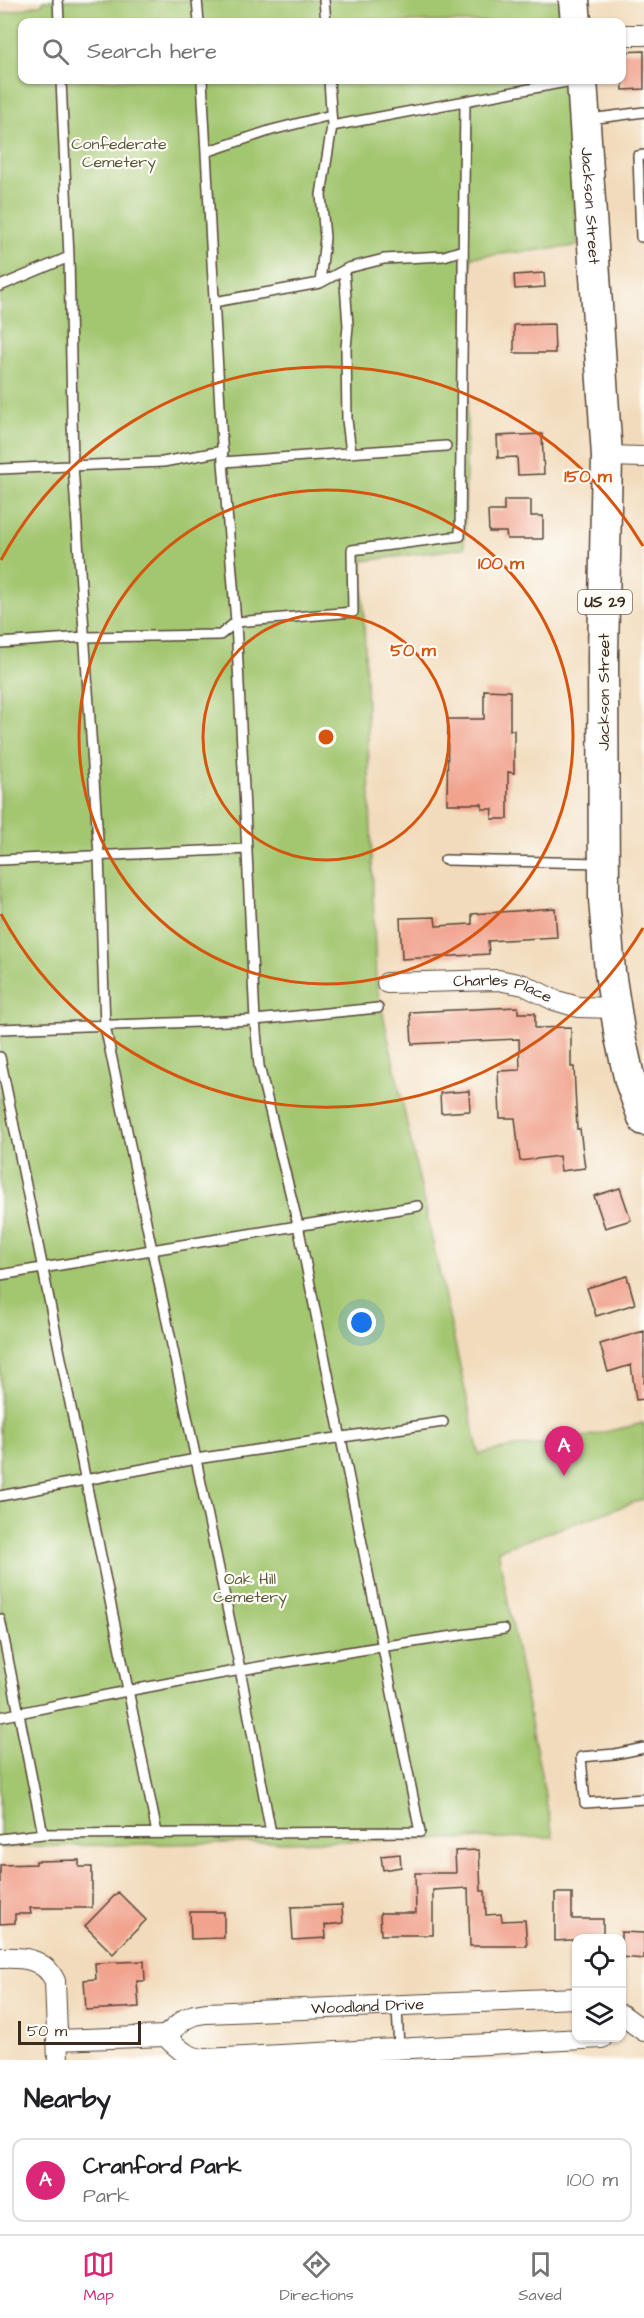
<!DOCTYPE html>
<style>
:root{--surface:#fff;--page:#f2f2f2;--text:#202124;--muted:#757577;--line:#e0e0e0;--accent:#db2777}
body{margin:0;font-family:"Architects Daughter",sans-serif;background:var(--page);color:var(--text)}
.controls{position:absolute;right:18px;bottom:18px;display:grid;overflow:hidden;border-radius:12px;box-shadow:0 2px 4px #0004}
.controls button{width:54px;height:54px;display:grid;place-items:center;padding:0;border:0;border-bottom:2px solid var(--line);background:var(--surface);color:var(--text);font:30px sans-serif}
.scale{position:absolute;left:18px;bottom:15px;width:123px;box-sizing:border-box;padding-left:6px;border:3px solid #3b2a1e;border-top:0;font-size:16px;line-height:21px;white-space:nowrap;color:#3b2a1e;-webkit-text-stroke:4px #fdfcf7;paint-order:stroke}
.you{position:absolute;left:362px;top:1323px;width:21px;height:21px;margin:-15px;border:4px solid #fff;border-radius:50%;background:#1a73e8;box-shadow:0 0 0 9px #1a73e833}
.badge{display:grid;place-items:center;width:39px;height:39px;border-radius:50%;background:var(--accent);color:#fff;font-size:20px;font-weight:700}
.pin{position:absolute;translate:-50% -50px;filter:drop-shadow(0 2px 3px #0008)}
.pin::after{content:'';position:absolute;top:32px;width:21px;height:18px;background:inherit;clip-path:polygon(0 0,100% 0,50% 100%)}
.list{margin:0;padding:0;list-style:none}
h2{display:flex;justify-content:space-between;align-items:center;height:78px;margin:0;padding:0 24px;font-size:26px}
h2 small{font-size:20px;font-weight:400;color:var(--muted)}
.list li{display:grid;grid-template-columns:39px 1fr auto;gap:18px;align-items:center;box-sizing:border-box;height:84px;margin:0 12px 12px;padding:0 12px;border:2px solid var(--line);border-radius:12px}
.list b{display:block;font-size:22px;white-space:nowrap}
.list p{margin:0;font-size:20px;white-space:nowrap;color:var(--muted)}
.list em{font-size:20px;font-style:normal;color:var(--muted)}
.icon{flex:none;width:33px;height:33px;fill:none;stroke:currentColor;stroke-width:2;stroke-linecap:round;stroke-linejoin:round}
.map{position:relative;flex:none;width:644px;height:2060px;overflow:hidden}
.search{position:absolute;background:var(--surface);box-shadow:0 2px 4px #0004;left:18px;right:18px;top:18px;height:66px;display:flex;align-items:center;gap:15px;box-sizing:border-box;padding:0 21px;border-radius:12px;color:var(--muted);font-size:22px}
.sheet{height:174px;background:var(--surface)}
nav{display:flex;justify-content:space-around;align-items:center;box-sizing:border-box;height:84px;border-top:2px solid var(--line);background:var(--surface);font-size:16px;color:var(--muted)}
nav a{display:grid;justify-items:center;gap:3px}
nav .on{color:var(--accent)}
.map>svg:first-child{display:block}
</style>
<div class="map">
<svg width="644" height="2060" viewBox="0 0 644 2060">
<rect width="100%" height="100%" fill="#fdfcf7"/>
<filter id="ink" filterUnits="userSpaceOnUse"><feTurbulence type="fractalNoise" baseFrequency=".0167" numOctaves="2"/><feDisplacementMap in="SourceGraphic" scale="12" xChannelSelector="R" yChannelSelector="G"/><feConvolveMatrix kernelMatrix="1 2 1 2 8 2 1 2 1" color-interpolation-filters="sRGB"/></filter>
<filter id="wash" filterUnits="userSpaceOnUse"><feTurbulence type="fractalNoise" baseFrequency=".008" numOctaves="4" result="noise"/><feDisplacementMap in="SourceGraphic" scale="24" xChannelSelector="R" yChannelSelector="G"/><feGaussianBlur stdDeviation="1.35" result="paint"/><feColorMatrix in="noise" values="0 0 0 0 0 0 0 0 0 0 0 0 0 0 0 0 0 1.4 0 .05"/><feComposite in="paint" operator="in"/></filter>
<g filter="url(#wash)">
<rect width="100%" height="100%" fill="#f2dbbc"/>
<!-- green -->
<path fill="#a3c670" stroke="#6f7847" stroke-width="1.5" d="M43 0H559L561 22H22V80H565L578 246 471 257 464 548 362 561 376 982 479 1454 508 1448 558 1443 644 1423V1499L498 1550 553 1837 0 1847V14L43 4Z"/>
<g id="blocks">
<!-- building -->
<path fill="#f1a38e" d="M644 51V89L623 90 621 52Z
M544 273 545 287 515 289 514 275Z
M554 324 555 353H514V325Z
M542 434 544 474 518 475 517 457 498 458 497 436Z
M504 500H531V516H543V539H507L506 532H489L488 511H504Z
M484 690 510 691V730H514V773L508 772V819H492L493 809H482V804H447L448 719H484Z
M555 908 557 937 488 941 489 954 402 959 400 918 435 917 436 926 472 924V914Z
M518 1007V1013H535V1028L571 1027V1067H574L577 1129H580L585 1168 561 1171 559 1156 520 1161 515 1118H500L498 1071 520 1070 519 1039 412 1044 410 1012Z
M469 1091 470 1111 441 1113 440 1093Z
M620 1188 631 1220 605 1228 594 1196Z
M627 1276 635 1304 596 1316 587 1288Z
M644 1331V1399L636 1400 631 1365 608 1372 600 1344Z
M479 1850 481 1891H485L486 1915 501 1914 502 1921 525 1920 527 1946H470L468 1888 433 1890V1935H381L380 1913H416L415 1873H456L455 1851Z
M400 1854 401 1867 383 1870 381 1856Z
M79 1860V1867H92V1908H30L31 1914H15V1923L0 1924V1865L36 1864V1861Z
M118 1892 146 1920 113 1954 85 1926Z
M555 1893H572V1919H603V1938L555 1941Z
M342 1905 343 1923 325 1925 326 1938 293 1940 291 1907Z
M190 1912H224V1938L191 1939Z
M621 1932 644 1933V1959L621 1957Z
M144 1961 145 1981H137L139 2007 86 2010 84 1980 96 1979 95 1963Z"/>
</g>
</g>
<g filter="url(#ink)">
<use href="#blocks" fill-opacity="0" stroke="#564536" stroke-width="1.5"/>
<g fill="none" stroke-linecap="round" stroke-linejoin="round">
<!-- service casing -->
<g stroke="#564536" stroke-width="12">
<path id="service" d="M58 0 59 22
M197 0 199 22
M324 0 326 22
M61 80 69 257 73 466 99 855 105 1026 240 1669 271 1833
M590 119 644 112
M332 126 577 80
M206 152 272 130 331 115
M644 155 638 156 641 237H644
M344 270 348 326 346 348 347 420 351 453
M320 283 325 238 321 195 332 126 329 80
M0 286 69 257
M214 302 320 283 348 268 384 259 444 256 463 250
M223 462 446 446
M0 469 163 462 223 451
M0 643 85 637 220 635 236 622 353 612 352 550 460 536 465 102
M0 860 247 849
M445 860 601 863
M0 1029 255 1020 378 1008
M0 1057 157 1833
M0 1275 418 1206
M0 1496 196 1459 443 1422
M0 1619 43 1834 420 1832 298 1225 259 1066 255 1020 236 622 223 462 202 80
M0 1717C167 1681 335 1652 504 1629
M644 1748 615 1754 581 1757 585 1803 644 1799
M0 1839 43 1834
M397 2006 399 2050"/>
</g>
<!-- minor casing -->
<g stroke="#564536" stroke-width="22">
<g id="minor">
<path d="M622 35H644"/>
<path d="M607 456 644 457"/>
<path id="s1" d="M387 983 498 980 524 985 554 1000 578 1007 615 1008"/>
<path d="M0 1958C23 1957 44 1958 55 1981L58 2060"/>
<path d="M622 2015 644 2031"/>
<path d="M165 2036C179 2048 186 2058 205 2059L602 2038"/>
<path id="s2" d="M57 2040 165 2036 185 2019 194 2015 206 2013 576 1998"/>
</g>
</g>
<!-- primary casing -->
<g stroke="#564536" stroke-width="33">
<g id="primary">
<path d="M574 0 576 22"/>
<path id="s3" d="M582 80 607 456 603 656 604 899 610 972 620 1037 630 1081 644 1120"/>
</g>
</g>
<!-- service -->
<use href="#service" stroke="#fff" stroke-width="9"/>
<!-- minor -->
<use href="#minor" stroke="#fff" stroke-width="20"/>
<!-- primary -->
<use href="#primary" stroke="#fff" stroke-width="30"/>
</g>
</g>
<!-- distance rings -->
<g fill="none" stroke="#d7540e" stroke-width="3">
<circle cx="326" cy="737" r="123"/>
<circle cx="326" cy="737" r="247"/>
<path d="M643 928A370 370 0 0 1 1 914M1 560A370 370 0 0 1 643 546"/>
</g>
<g text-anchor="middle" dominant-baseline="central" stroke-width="4.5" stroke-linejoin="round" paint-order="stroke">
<!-- shield labels -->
<rect fill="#fdfcf7" stroke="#75695f" stroke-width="1.5" x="578" y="590" width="54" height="24" rx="4.5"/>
<g font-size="15" font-weight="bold" fill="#3b2a1e">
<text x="605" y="602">US 29</text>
</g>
<!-- park labels -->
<g font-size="16" fill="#5a5937" stroke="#fdfcf7">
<text x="119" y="144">Confederate<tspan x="119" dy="18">Cemetery</tspan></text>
<text x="250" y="1579">Oak Hill<tspan x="250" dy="18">Cemetery</tspan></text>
</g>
<!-- street labels -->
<g font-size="16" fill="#3b2a1e" stroke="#fdfcf7">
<text stroke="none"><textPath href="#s3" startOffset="126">Jackson Street</textPath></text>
<text transform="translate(604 692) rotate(-90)">Jackson Street</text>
<text stroke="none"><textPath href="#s1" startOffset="117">Charles Place</textPath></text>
<text stroke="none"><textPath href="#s2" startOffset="318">Woodland Drive</textPath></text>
</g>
</g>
<circle cx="326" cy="737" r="9" fill="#d7540e" stroke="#fdfcf7" stroke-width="3"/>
<g font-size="18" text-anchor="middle" font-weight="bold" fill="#d7540e" stroke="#fdfcf7" stroke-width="4.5" stroke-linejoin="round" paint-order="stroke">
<text x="588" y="482">150 m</text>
<text x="501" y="569">100 m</text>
<text x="413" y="656">50 m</text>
</g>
</svg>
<div class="controls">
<button><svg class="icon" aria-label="locate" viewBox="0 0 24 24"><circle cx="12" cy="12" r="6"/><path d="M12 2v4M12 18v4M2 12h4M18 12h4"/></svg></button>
<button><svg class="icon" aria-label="layers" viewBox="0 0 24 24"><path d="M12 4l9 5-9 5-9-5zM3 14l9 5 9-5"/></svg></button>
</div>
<div class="scale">50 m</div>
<div class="you"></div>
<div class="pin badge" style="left:564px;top:1476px">A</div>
<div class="search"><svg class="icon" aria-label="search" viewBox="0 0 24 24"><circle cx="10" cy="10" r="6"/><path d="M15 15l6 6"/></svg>Search here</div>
</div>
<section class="sheet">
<h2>Nearby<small></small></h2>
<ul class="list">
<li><span class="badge">A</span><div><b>Cranford Park</b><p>Park</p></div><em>100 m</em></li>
</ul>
</section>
<nav>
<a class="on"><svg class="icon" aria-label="map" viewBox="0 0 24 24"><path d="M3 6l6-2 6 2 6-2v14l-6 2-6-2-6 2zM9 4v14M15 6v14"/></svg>Map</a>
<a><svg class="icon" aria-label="directions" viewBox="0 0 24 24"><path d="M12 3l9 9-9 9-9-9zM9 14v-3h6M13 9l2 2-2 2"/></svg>Directions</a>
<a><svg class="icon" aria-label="saved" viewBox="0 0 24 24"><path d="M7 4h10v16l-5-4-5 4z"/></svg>Saved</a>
</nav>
